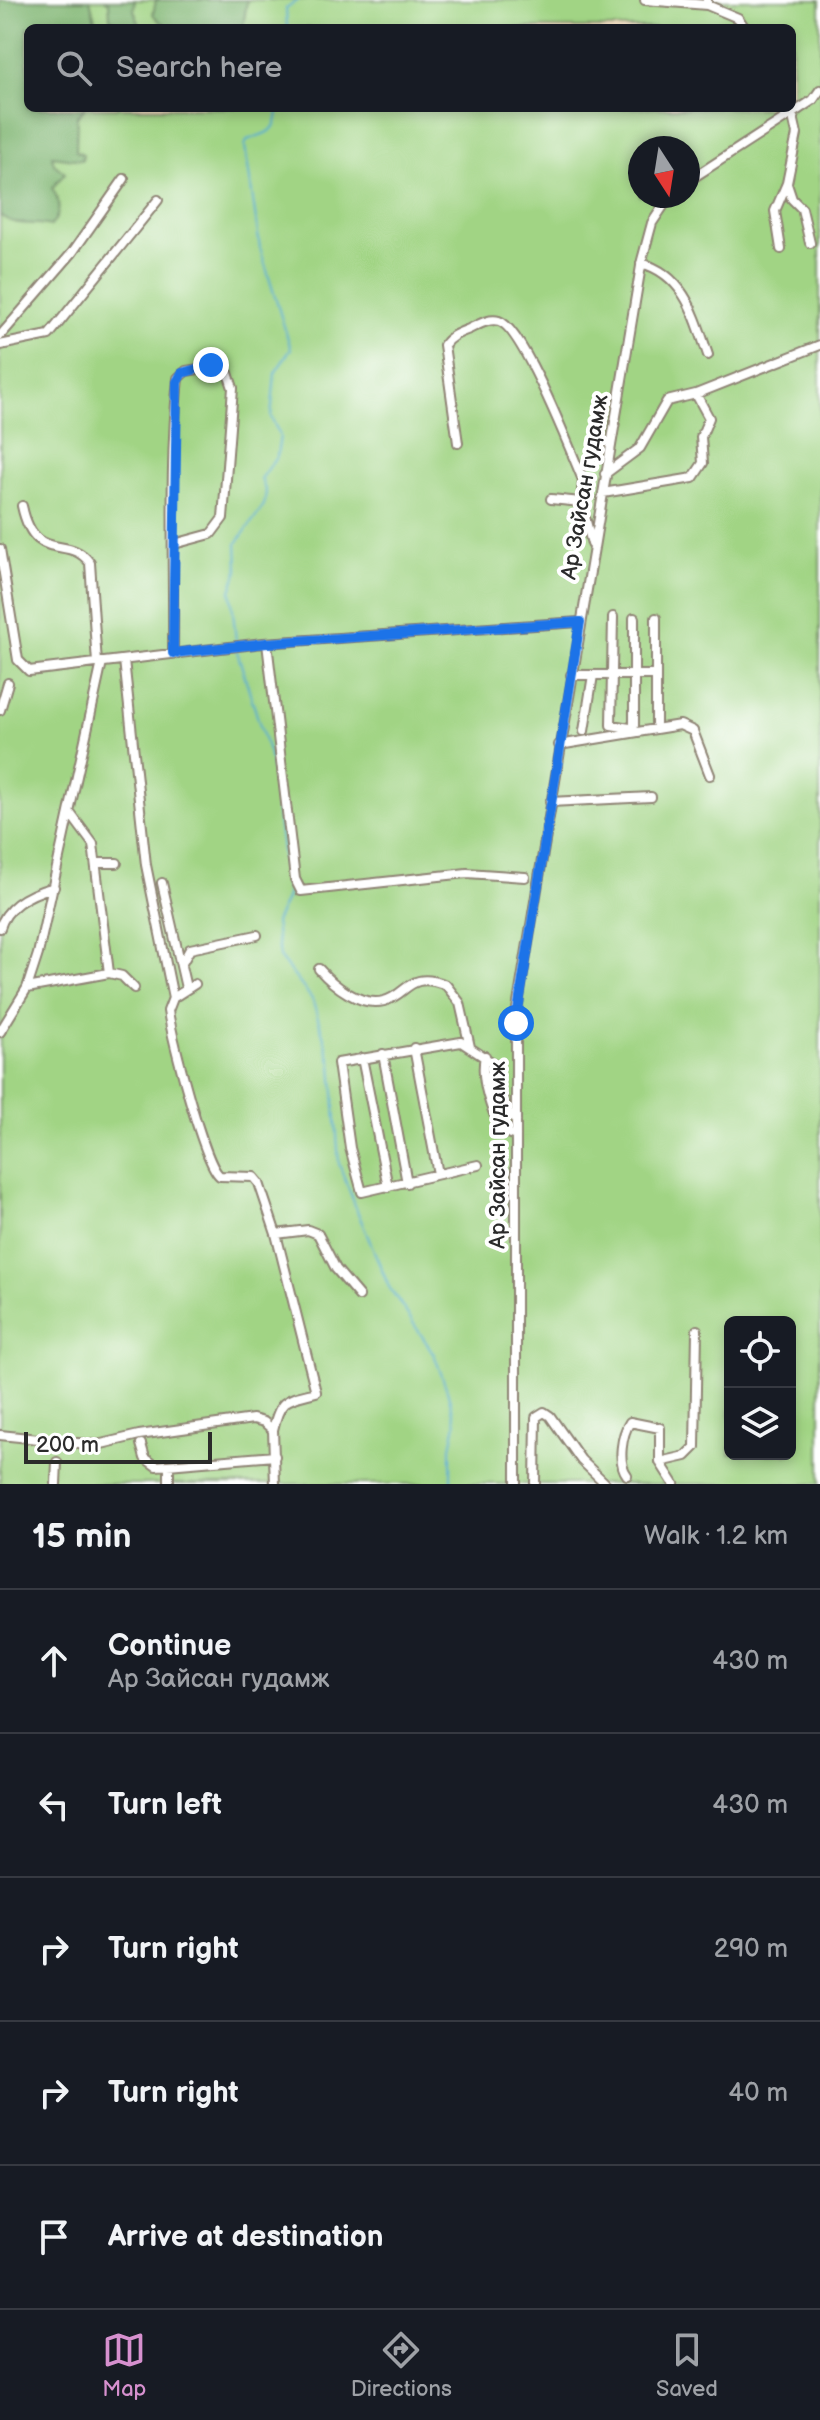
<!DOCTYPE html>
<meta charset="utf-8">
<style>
:root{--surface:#171b24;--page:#20242c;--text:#f1f3f6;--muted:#9ea1a6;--line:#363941;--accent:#d690ce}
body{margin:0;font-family:"Balsamiq Sans",sans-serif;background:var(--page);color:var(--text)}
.controls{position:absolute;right:24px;bottom:24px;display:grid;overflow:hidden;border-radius:12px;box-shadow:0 4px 12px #0003}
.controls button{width:72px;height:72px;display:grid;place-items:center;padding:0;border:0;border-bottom:2px solid var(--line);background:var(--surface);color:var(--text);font:40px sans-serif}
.compass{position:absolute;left:628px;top:136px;width:72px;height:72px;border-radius:50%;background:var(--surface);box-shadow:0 4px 12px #0003;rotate:168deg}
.scale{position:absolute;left:24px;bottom:20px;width:188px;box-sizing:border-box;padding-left:8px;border:4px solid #2b2b2b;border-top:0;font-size:22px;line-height:28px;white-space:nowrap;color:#2b2b2b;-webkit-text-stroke:6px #fff;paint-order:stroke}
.stop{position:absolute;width:24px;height:24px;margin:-18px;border:6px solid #1a73e8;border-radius:50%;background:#fff}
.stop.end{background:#1a73e8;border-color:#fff;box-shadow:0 2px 8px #0008}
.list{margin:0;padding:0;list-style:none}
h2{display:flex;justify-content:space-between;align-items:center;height:104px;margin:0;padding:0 32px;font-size:34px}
h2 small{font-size:26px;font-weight:400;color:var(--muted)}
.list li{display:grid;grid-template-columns:52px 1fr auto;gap:24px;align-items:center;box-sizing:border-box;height:144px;padding:0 32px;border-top:2px solid var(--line)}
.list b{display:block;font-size:30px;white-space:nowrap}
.list p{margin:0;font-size:26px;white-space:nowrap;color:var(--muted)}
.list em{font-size:26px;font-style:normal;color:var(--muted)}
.icon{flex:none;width:44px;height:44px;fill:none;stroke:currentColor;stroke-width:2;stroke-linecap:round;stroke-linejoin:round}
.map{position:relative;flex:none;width:820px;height:1484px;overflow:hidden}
.search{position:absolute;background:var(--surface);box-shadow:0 4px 12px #0003;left:24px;right:24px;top:24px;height:88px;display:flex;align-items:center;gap:20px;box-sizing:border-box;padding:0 28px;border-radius:12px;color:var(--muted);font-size:30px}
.sheet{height:824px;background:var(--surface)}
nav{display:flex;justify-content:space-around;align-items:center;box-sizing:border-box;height:112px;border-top:2px solid var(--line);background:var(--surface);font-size:22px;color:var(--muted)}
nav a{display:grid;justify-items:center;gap:4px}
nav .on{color:var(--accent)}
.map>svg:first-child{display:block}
</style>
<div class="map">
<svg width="820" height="1484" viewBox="0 0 820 1484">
<rect width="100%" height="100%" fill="#fff"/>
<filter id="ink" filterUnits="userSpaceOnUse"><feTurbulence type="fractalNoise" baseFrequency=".0125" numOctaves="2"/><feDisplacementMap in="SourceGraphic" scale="16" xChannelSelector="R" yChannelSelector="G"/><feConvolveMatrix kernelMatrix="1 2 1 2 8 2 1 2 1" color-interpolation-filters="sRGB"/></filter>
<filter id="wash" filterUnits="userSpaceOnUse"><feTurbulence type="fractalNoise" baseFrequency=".006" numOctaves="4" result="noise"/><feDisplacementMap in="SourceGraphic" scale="32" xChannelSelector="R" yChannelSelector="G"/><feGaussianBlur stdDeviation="1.8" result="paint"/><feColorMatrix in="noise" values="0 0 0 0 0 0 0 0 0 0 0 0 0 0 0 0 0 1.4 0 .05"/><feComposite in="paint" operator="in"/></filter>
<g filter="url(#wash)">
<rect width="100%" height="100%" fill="#f3ddbf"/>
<!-- green -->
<path fill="#a1d484" stroke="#668058" stroke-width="2" fill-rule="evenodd" d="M0 0H820V1484H0ZM28 28H792V108H28ZM640 148H688V196H640ZM730 1322H790V1454H730Z"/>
<!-- forest -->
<path fill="#80b672" stroke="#56704e" stroke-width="2" d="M0 0H90L97 28H88L79 20 74 23 73 28H28V108H85L77 117 76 151 83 154 82 160 52 156 54 164 65 173 52 188C61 202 61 213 51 226 33 221 15 228 0 215Z
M104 0H135L134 10 141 28H125L110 18 109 3Z
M156 0H247L243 28C217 24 170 41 153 14Z"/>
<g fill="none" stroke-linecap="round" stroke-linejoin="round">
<!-- stream -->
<path stroke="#52abd0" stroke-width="2" d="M287 28 286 8 299 0
M236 641 231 591 238 570 237 543 264 505 266 492 261 479 277 456 280 436 271 417 275 373 291 349 260 248 245 146 247 140C267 132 278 134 278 108
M236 648 271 761 286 884 287 897 275 922 279 957 312 999 332 1064 339 1164 358 1213 389 1287 434 1354 447 1390 456 1423 451 1447V1484"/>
</g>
</g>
<g filter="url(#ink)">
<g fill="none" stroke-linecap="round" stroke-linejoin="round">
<!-- minor casing -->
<g stroke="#8f8475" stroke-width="12">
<path id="minor" d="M645 0 707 5
M707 0V5L738 18 745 28
M688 181 813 100 820 90
M787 184 792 199 802 209 810 243
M781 249 775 211 787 183 797 134 792 112
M641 263C685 275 695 317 708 355
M0 336 72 253 124 179
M0 345 49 335 158 200
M458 443 444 345C450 336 459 333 469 329 478 325 489 318 499 321 523 328 571 452 583 480L581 502
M605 474 640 448 667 401 696 394 820 345
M603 493 693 478 703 463 701 437 709 418 696 394
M551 499 581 502 592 544
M22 506C35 566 68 533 90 563L97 663
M0 549 18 660 29 671 263 643 580 622
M613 617 611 725 630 728 634 726V618
M267 643 295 879 301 891 467 873 525 877
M173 653C174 562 169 469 178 378L186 371 218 366 228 373 233 388 223 518 211 534 174 544
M124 660 146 865 173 998
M571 675H656
M0 710 8 683
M656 723V618
M584 731 593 675
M559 745 680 725 693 731 710 775
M550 802 651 797
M97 863H117
M162 883 186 988
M0 928C7 904 32 893 54 887
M181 965 190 949 257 935
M319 969C333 985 360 1007 384 1001 408 995 408 970 446 985L460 1003 470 1047
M109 973 122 976 134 988
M195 984 173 998 168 1011C172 1036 204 1165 220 1176L254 1177 259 1183 276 1234 316 1392C286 1400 280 1398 273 1430
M27 988 109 973 93 844 70 813
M0 1032 27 988 38 954 102 662
M414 1048 438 1174
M383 1054 407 1183
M485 1056C480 1078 491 1114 504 1132L516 1136
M362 1058 388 1187
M478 1165 362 1192 350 1148 338 1063 461 1042 493 1063 506 1111 516 1121
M276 1234 308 1230 318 1234 336 1269 359 1296
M0 1435 97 1445 139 1435 253 1419 264 1422 273 1430 275 1484
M141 1444 145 1458 156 1466 275 1456
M660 1462 686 1456 695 1447 697 1330
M627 1475C617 1462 622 1434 630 1422L660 1428V1462L674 1484
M56 1484 57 1462
M169 1484V1467
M516 1484V1015L642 260 652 223 670 196
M535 1484 536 1417 544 1412 550 1416 581 1460 606 1484"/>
</g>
<!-- minor -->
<use href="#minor" stroke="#fff" stroke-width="8"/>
</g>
</g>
<g fill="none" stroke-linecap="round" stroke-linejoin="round" filter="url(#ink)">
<!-- route -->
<path stroke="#1a73e8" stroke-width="10" d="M211 365 182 373 177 382 173 653 267 643 580 622 516 1023"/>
</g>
<g text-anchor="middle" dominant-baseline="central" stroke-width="8" stroke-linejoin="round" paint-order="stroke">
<!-- street labels -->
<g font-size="22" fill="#2b2b2b" stroke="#fff">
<text transform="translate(585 487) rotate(-80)">Ар Зайсан гудамж</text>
<text transform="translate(498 1155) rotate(-90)">Ар Зайсан гудамж</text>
</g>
</g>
</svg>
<div class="controls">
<button><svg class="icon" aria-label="locate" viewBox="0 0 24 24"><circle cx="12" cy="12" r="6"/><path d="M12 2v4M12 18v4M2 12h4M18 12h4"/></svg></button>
<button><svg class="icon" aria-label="layers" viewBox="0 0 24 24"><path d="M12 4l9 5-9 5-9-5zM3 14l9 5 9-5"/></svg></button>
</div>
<svg class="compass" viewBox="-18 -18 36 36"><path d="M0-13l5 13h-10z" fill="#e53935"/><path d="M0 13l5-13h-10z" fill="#9ea1a6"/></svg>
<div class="scale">200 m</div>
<div class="stop" style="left:516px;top:1023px"></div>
<div class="stop end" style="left:211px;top:365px"></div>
<div class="search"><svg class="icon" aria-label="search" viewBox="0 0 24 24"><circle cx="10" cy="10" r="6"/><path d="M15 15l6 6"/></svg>Search here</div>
</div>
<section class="sheet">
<h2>15 min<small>Walk · 1.2 km</small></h2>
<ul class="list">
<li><svg class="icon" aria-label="ahead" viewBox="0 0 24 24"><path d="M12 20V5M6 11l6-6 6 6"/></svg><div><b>Continue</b><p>Ар Зайсан гудамж</p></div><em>430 m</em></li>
<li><svg class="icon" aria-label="left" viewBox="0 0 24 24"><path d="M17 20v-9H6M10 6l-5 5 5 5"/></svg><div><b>Turn left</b></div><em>430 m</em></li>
<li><svg class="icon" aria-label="right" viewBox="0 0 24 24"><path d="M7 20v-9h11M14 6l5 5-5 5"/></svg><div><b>Turn right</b></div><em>290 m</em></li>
<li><svg class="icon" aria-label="right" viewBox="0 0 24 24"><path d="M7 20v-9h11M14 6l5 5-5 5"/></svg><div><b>Turn right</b></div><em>40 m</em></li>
<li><svg class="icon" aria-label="arrive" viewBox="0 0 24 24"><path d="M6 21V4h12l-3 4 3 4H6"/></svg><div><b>Arrive at destination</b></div></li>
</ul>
</section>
<nav>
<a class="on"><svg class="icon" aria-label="map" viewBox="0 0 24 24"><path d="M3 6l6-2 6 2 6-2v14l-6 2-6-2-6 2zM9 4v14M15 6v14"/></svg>Map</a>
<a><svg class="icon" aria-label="directions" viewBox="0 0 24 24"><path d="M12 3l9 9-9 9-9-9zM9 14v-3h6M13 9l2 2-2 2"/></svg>Directions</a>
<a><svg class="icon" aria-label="saved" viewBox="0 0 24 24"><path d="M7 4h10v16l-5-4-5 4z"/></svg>Saved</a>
</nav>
